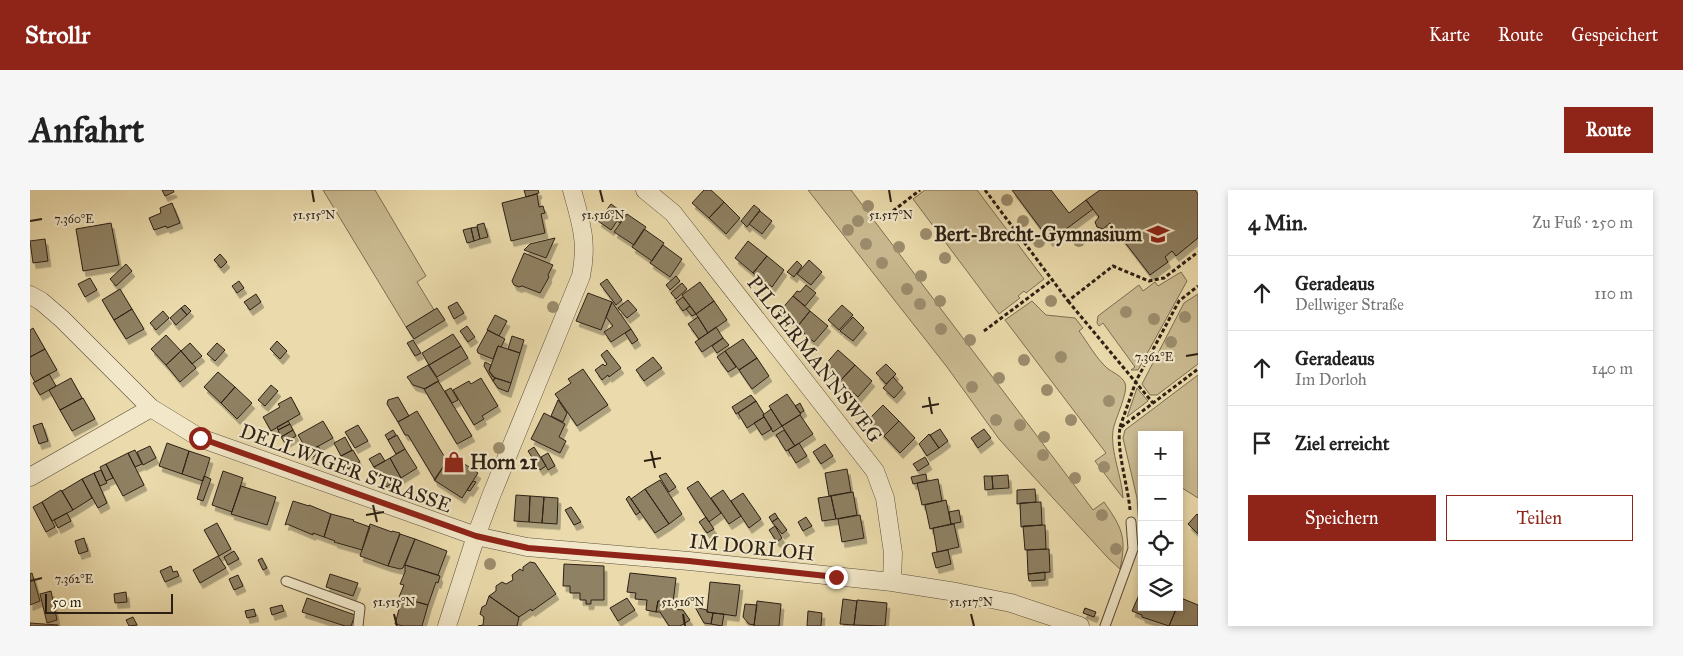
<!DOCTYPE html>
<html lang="de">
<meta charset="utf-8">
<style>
:root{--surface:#fff;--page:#f6f6f6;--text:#222;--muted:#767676;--line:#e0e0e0;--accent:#8f2418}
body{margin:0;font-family:"IM FELL Great Primer",serif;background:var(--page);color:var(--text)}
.controls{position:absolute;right:15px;bottom:15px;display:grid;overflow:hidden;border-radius:0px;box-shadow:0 2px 8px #0003}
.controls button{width:45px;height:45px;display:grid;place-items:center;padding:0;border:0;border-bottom:1px solid var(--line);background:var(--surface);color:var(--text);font:25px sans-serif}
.scale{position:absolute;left:15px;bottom:12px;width:128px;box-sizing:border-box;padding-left:5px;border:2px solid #2c2015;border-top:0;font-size:14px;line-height:18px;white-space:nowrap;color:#2c2015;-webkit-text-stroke:4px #f2e8c9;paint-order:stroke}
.stop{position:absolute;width:15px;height:15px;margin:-11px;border:4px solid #8f2418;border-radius:50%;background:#fff}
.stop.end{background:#8f2418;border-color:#fff;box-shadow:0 1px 5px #0008}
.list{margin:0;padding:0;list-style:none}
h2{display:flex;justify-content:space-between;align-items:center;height:65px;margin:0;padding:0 20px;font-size:21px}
h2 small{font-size:16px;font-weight:400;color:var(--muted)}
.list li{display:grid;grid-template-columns:32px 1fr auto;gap:15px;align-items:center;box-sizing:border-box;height:75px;padding:0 20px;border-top:1px solid var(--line)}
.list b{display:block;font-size:19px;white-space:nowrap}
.list p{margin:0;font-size:16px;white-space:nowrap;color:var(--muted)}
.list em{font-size:16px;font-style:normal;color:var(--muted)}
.actions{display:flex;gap:10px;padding:15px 20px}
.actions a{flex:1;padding:11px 0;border:1px solid var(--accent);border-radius:0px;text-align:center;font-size:18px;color:var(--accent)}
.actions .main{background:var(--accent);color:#fff}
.icon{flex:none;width:28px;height:28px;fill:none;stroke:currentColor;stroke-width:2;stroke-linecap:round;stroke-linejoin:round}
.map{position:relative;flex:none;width:1168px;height:436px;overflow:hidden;border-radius:0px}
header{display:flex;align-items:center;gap:30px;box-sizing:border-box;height:70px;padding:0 25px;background:var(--accent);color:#fff}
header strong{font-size:24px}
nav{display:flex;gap:28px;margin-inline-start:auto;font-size:18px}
.intro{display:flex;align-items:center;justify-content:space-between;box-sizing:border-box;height:120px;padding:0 30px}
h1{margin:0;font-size:35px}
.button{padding:12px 22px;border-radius:0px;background:var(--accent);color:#fff;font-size:18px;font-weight:700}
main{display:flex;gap:30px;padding:0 30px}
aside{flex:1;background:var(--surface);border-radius:0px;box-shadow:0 2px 8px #0003}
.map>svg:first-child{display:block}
</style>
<header>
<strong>Strollr</strong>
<nav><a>Karte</a><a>Route</a><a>Gespeichert</a></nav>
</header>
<div class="intro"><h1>Anfahrt</h1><a class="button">Route</a></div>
<main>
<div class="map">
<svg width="1168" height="436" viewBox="0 0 1168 436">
<defs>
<filter id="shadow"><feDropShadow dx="3" dy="5.5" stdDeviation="0" flood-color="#0004"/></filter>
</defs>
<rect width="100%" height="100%" fill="#ebdbac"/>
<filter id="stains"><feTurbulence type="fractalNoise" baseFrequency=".004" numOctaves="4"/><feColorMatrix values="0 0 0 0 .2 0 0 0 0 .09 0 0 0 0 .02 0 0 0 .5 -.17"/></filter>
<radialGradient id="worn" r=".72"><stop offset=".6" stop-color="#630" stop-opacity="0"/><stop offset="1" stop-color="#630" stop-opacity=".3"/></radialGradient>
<!-- green -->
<path fill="#cbbb92" stroke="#7c6e54" d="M293 0H345L396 86 387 92 404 120 376 137Z
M778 0H821L1063 320 1074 312C1092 338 1097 347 1090 379L1078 368 969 249 917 177Z
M895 0H947L1014 89 996 103 994 101 988 106 990 108 969 124 883 9Z
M1151 82 1157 91 1108 180H1101L1105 177 1073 133 1069 136 1067 133 1068 126 1109 95 1113 101 1125 92 1128 96Z
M1168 104V174L1127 205H1120L1112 194 1154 113Z
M1002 111 1016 125 1045 128 1053 138 1049 141C1058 153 1066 168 1077 178 1083 183 1091 185 1095 193 1099 201 1085 229 1083 240 1080 261 1092 287 1093 308L1065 271 1076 263 975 130Z
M1168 185V308L1149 296V245H1112L1111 369 1107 308 1093 248 1095 240Z
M1107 198 1118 211 1097 227Z"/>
<!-- building -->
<path fill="#8f8164" stroke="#2c2015" filter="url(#shadow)" d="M132 0H143L144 2 135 6Z
M494 0H508L509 3 496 7Z
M674 0H681L694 12 679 28 662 13Z
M982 0H1021L1039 23 1056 10 1063 19 1020 51Z
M1070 0H1165L1168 4V48L1146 66 1142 61 1135 67 1138 72 1120 85 1080 33 1073 39 1067 37 1065 32 1069 27 1056 10Z
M507 4 509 17 513 16 515 23 511 24 515 43 481 51 472 13Z
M694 12 710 28 696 44 679 28Z
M142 13 150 33 137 38 136 36 124 40 119 28 131 23 130 18Z
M581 14 596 25 590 33 587 31 581 40 568 31Z
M724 15 730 20 717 37 711 31Z
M730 21 742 31 732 44 719 34Z
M597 24 616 37 604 55 584 42Z
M81 33 89 75 53 81 46 39Z
M454 33 458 47 450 49 447 35Z
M447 37 450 49 444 51 441 38Z
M441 38 444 51 437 53 433 40Z
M614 39 634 53 622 71 602 57Z
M525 48 516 68 494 60 500 54Z
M15 49 18 71 3 73 0 51Z
M718 51 737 66 723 83 705 68Z
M633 55 652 69 640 87 620 73Z
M494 63 523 75 518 85 519 87 510 103 492 96 489 97 484 95 482 91Z
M190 64 197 72 191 78 184 70Z
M737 66 754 80 742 97 723 83Z
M779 70 792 82 781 95 767 84Z
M767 71 772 76 764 87 757 82Z
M96 74 102 81 86 96 80 89Z
M646 86 650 91 640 100 636 95Z
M60 88 67 100 55 107 48 94Z
M577 89 592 110 586 115 570 94Z
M209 91 214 98 207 103 202 96Z
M670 92 684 111 666 124 652 105Z
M652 93 657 99 646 109 641 103Z
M776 95 786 103 775 116 763 106 767 101 770 102Z
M90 99 102 119 84 130 72 110Z
M558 103 582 112 571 140 546 131Z
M226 104 231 112 220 120 214 112Z
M763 106 780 121 767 137 749 122Z
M653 107 660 116 653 121 646 112Z
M598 110 607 120 597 128 588 118Z
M684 111 697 130 678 143 666 124Z
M427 112 434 123 424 129 418 117Z
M582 112 601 139 581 152 574 142 583 136 576 127Z
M155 115 161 121 157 125 151 118Z
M812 115 823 125 809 140 798 130Z
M660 116 666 124 662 126 656 119Z
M151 118 157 125 146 135 140 128Z
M407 118 415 130 384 149 376 137Z
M102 119 114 139 96 149 84 130Z
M133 121 139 128 126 140 120 133Z
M780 121 798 136 784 152 767 137Z
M465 125 477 131 469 146 457 140Z
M668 127 678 143 669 149 658 134Z
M823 127 834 138 823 151 810 141Z
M437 136 445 147 438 152 430 141Z
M686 137 693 148 672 162 665 152Z
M3 138 15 159 0 167V140Z
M601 139 608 150 602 154 595 143Z
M458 140 475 149 471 157 468 156 463 169 448 163 447 160Z
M423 144 431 156 399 175 392 163Z
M136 145 151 161 136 175 121 159Z
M482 146 494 150 490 163 478 159Z
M693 148 699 155 687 163 682 156Z
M713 149 727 168 709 180 695 161Z
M383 150 391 163 385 166 377 153Z
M247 151 257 161 250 169 240 159Z
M160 153 172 166 162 174 151 161Z
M187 153 195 160 185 171 177 164Z
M431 156 438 168 407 187 399 175Z
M468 156 490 163 481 193 463 187 459 181Z
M15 159 27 180 5 192 0 183V167Z
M577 160 591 178 579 187 578 185 572 190 565 180 573 174 575 176 577 174 571 165Z
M808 160 825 175 810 191 794 176Z
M151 161 166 178 150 192 136 175Z
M695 161 706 177 698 182 687 167Z
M623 167 632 178 614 191 606 180Z
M727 168 739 186 722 199 709 180Z
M455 172 461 175 459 181 465 188 463 191 454 176Z
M856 174 866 184 856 194 846 183Z
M398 175 409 191 395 199 383 195 377 187Z
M825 175 842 191 828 207 810 191Z
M553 179 578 215 547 236 525 204 541 193 538 189Z
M188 182 205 197 191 213 174 197Z
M19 184 26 196 10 205 3 193Z
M863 187 873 198 864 208 853 198Z
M41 188 52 208 30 220 19 200Z
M451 188 468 216 452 226 454 229 444 235 423 200 439 191 441 194Z
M465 188 481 193 478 202 468 198 463 191Z
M408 191 442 246 427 254 394 199Z
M241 195 248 201 235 216 228 210Z
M205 197 222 213 207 229 191 213Z
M421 198 428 210 422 213 415 201Z
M757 204 771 224 752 236 739 216Z
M721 205 726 211 706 224 702 217Z
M261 207 270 224 241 241 233 227 250 217 248 214Z
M368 207 379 226 368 232 357 214 358 210Z
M53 208 65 229 42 241 30 220Z
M528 210 537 223 533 232 521 226Z
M726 211 734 224 733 225 734 227 717 238 708 223Z
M770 213 774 221 770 223 765 216Z
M853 215 869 231 854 246 838 230Z
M741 219 752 236 743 242 733 225Z
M387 221 417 271 405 290 378 245H375L368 232Z
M514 223 535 234 529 247 536 251 530 263 501 249Z
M770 225 783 244 765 256 752 236Z
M734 227 742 239 732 245 724 233Z
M258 231 260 234 248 240 247 237Z
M293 231 303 248 278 262 268 245Z
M869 231 885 248 870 263 854 246Z
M12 233 18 251 9 254 3 236Z
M260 234 263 240 251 247 248 240Z
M328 235 338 251 325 258 315 242Z
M910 239 918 251 909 258 900 245Z
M954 239 961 248 948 258 941 248Z
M263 240 266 246 255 253 251 247Z
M363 240 366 245 358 250 355 245Z
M754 240 765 256 756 261 746 245Z
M899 244 909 258 897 266 889 254Z
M367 245 375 259 366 264 358 250Z
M315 247 322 260 311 266 304 253Z
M137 253 159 261 152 284 129 276Z
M769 253 777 266 766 273 758 260Z
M795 254 803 266 791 274 783 262Z
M120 256 126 268 113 275 107 262Z
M288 256 292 262 281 268 278 262Z
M504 257 516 276 510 280 498 261Z
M375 259 387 278 371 288 360 268Z
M105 260 112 274 105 277 98 263Z
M323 260 330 272 318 279 311 266Z
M159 261 180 268 173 291 152 284Z
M98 263 114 295 93 306 76 274Z
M350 263 355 271 344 277 339 269Z
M518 263 525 276 518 280 511 267Z
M421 265 448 283 432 308 404 290Z
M895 267 899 274 888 281 883 274Z
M360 268 371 288 356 297 344 277Z
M76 274 83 288 76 291 70 277Z
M817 279 821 302 799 306 795 283Z
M71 280 77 293 70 296 64 283Z
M193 281 213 288 202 322 182 315Z
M64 283 77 313 68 318 52 289Z
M636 283 646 297 639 302 629 286Z
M896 284 897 291 883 294 881 287Z
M978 285 979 298 963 299 962 286Z
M174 286 181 289 173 311 167 309Z
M954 286H962L963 299 955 300Z
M52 289 62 308 43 320 32 301Z
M908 289 912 311 892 315 887 293Z
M630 290 652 324 639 334 615 299Z
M443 291 446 292 440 301 437 300Z
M668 291 691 323 679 332 657 298Z
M211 296 246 307 237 335 201 324Z
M615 299 639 334 625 343 601 309Z
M1005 299 1006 312 987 314V300Z
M31 300 43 320 22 331 12 312Z
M693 300 711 326 699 334 681 308Z
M823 302 827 325 806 329 801 306Z
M713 303 731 329 719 338 701 311Z
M486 305 500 306 499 332 484 331Z
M500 306 514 307 512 333 499 332Z
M599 306 610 322 606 325 596 309Z
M801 306 806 329 792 331 788 308Z
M514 307 528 308 527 334 512 333Z
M916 310 921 334 900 339 895 315Z
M263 311 279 316V315L301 324 294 347 283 343V345L257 334 255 335Z
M12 312 25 337 16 342 3 317Z
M1011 312 1012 335 991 337 990 313Z
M541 317 551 332 544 335 535 320Z
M929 320 931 332 921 334 919 322Z
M37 323 41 331 28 338 24 330Z
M745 323 748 328 742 332 739 327Z
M301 324 324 330 323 331 340 337 332 360 304 352 305 351 294 347Z
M1167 324 1168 325V344L1158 334Z
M830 325 834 348 812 352 808 329Z
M676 327 684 339 677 343 669 332Z
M776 327 782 336 773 341 768 332Z
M748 328 757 340 752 344 742 332Z
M187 333 201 359 189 366 174 340Z
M340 334 362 342V341L370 343 358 376 330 366Z
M924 334 929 357 907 362 903 338Z
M1015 335 1016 359 995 360 993 336Z
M745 336 752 348 747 352 739 340Z
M370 344 385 349 373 378 370 379 358 376Z
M54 348 58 361 49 364 45 351Z
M385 349 417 361 408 385 375 375Z
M1019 359 1020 382 998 384 997 360Z
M918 360 921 374 906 378 902 363Z
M204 361 209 369 198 375 194 367Z
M188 366 196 378 170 393 163 380Z
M232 368 237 378 233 380 228 370Z
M500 372 505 373 526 404 502 421 501 419 489 427 459 406 466 401V396L472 392 476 394 483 390 482 385 490 379 493 381V377Z
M534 374 574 376V410H561V414H556V410H550V403H540V396H533Z
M375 375 410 386 408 393 406 392 398 415 369 407 374 395 370 394 375 382Z
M141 376 143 382 147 381 149 386 135 392 130 381Z
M1015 382V390L999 391 998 384Z
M2 383 10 411 0 415V384Z
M600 383 646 388 643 413 628 411 626 422 616 420 617 410 605 409 606 403 597 402Z
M300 384 328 393 323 406 296 397Z
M208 385 213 396 204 400 199 389Z
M680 392 710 395 706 426 677 422Z
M1112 398V417H1147L1139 436 1112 427V425L1102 421Z
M21 401 27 430 17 433 10 404Z
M96 402 97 412 85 413 84 404Z
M459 406 489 427 487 436H448L453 435 454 427 450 424 452 417 456 415Z
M277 408 325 425 321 436H315L272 422Z
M372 408 398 415 392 436H373L365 434Z
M597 408 605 420 588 431 580 418Z
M1151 408 1168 415V436H1139L1147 417H1149Z
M813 409 827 411 824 435 810 434Z
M827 410 857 413 855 436 824 435Z
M628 411 643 413 642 419 653 420 660 430 650 436H639L630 422H626Z
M727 411 751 414 749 436H724Z
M715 414 727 415 724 435 719 434 713 427Z
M252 415 254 421 242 425 240 418Z
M665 417 677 420V422L683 423 681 434 674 433Z
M1055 418 1066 422 1064 427 1053 423Z
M224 419 226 426 217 428 215 421Z
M778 421 792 423 791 436H777Z
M683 423 694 424 692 436 681 434Z
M103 427 107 435 99 436 96 430Z
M0 433 28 435V436H0Z"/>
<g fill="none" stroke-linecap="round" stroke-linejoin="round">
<!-- lane casing -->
<g stroke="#5c4f3b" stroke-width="11">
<path id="lane" d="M256 391 330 418 328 436
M1075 436 1103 359 1101 332"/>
</g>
<!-- street casing -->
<g stroke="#5c4f3b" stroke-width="19">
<path id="street" d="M615 0 643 23 845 281 855 308 863 363 862 392
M0 105 11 111 32 129 121 218 170 248 446 346 497 357 659 371 862 392 926 402 981 413 1050 436
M0 287 121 218
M417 436 446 346 461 306 551 86C558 52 551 33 542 0"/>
</g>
<!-- path -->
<path stroke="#2c2015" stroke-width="3" stroke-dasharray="4 2.5" stroke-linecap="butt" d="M955 0 1038 111 1083 76 1119 91 1134 88 1168 62
M863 21 890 0
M1038 111 1123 213
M954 141 1022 90
M1090 237 1106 191 1149 111 1168 96
M1100 320C1098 296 1086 259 1090 238L1168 179"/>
<!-- lane -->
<use href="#lane" stroke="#f2e8c9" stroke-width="9"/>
<!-- street -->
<use href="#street" stroke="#f2e8c9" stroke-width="18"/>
</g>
<!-- trees -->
<g fill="#9c8d6d">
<circle cx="977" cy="10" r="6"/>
<circle cx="838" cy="16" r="6"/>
<circle cx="828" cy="31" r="6"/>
<circle cx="993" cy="31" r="6"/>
<circle cx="818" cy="40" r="6"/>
<circle cx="896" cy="44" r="6"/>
<circle cx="1049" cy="51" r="6"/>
<circle cx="1009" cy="52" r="6"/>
<circle cx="836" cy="54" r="6"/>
<circle cx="869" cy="57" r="6"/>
<circle cx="915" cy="68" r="6"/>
<circle cx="852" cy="73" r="6"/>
<circle cx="891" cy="86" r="6"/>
<circle cx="877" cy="99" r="6"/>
<circle cx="910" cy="111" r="6"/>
<circle cx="1021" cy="111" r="6"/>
<circle cx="890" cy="114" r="6"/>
<circle cx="523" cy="117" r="6"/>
<circle cx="1096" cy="122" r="6"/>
<circle cx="1155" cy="127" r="6"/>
<circle cx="1124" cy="129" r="6"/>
<circle cx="911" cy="139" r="6"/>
<circle cx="940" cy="150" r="6"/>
<circle cx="1141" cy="152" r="6"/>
<circle cx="1031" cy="167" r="6"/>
<circle cx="994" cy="170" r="6"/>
<circle cx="969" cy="188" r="6"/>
<circle cx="942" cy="197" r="6"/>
<circle cx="1017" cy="200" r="6"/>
<circle cx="1079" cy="211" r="6"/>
<circle cx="966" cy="230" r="6"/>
<circle cx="1041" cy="230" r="6"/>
<circle cx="990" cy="235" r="6"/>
<circle cx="1014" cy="247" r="6"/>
<circle cx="469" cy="258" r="6"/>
<circle cx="1013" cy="265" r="6"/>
<circle cx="1074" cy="277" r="6"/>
<circle cx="1045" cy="288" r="6"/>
<circle cx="1072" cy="325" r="6"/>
<circle cx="1086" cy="359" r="6"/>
<circle cx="460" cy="374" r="6"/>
</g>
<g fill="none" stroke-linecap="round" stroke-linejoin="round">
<!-- route -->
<path stroke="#8f2418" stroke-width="6" d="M170 248 446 346 498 358 659 371 806 387"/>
</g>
<!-- ticks -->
<path fill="none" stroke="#2c2015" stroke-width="2" d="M282 0 284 12M570 0 573 12M859 0 861 12M0 31 12 29M1156 166 1168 164M899 207 902 224M892 217 909 214M621 261 625 278M614 271 631 268M343 315 347 332M336 325 354 322M0 391 12 388M364 424 367 436M653 424 655 436M941 424 944 436"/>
<!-- icons -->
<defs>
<g id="school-bare" transform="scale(1.725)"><path d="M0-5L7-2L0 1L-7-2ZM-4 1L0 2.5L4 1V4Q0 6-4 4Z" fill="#8f2418" stroke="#f2e8c9" stroke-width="2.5" paint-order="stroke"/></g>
<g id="shop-bare" transform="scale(1.725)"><path d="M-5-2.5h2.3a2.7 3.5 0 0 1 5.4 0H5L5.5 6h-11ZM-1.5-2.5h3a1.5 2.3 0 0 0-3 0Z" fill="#8f2418" stroke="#f2e8c9" stroke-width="2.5" paint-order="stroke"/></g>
</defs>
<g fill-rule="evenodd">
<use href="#school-bare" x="1128" y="44"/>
<use href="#shop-bare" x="424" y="272"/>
</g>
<g text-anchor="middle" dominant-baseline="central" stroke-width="4.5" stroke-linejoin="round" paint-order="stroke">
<!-- poi labels -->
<g font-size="20" font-weight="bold" fill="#2c2015" stroke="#f2e8c9" text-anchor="end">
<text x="1112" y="44">Bert-Brecht-Gymnasium</text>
<text x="440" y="272" text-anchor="start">Horn 21</text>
</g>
<!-- street labels -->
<g font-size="20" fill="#2c2015" stroke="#f2e8c9">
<text transform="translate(785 169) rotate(52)">PILGERMANNSWEG</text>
<text transform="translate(316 278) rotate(20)">DELLWIGER STRASSE</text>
<text transform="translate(722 357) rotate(6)">IM DORLOH</text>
</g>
</g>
<g font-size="12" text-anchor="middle" fill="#2c2015" stroke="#f2e8c9" stroke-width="4.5" stroke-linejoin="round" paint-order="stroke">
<text x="284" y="29">51.515°N</text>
<text x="573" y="29">51.516°N</text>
<text x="861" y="29">51.517°N</text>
<text x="44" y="33">7.360°E</text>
<text x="1124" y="171">7.362°E</text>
<text x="44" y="393">7.362°E</text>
<text x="364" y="416">51.515°N</text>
<text x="653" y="416">51.516°N</text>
<text x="941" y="416">51.517°N</text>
</g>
<rect width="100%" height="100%" filter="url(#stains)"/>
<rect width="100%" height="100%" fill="url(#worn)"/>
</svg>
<div class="controls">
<button>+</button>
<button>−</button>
<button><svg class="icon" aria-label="locate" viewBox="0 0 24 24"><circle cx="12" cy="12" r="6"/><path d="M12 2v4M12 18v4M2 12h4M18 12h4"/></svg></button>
<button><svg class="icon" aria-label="layers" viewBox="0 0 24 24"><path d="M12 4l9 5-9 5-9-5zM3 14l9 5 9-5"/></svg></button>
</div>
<div class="scale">50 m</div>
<div class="stop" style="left:170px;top:248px"></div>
<div class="stop end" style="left:806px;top:387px"></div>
</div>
<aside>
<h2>4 Min.<small>Zu Fuß · 250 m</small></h2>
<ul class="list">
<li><svg class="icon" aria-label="ahead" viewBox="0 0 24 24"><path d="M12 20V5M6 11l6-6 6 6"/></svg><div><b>Geradeaus</b><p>Dellwiger Straße</p></div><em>110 m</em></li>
<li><svg class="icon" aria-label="ahead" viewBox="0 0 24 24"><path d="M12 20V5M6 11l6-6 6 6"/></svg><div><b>Geradeaus</b><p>Im Dorloh</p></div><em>140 m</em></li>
<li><svg class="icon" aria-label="arrive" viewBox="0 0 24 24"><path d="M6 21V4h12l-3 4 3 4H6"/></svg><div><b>Ziel erreicht</b></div></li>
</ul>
<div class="actions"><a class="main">Speichern</a><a>Teilen</a></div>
</aside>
</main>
